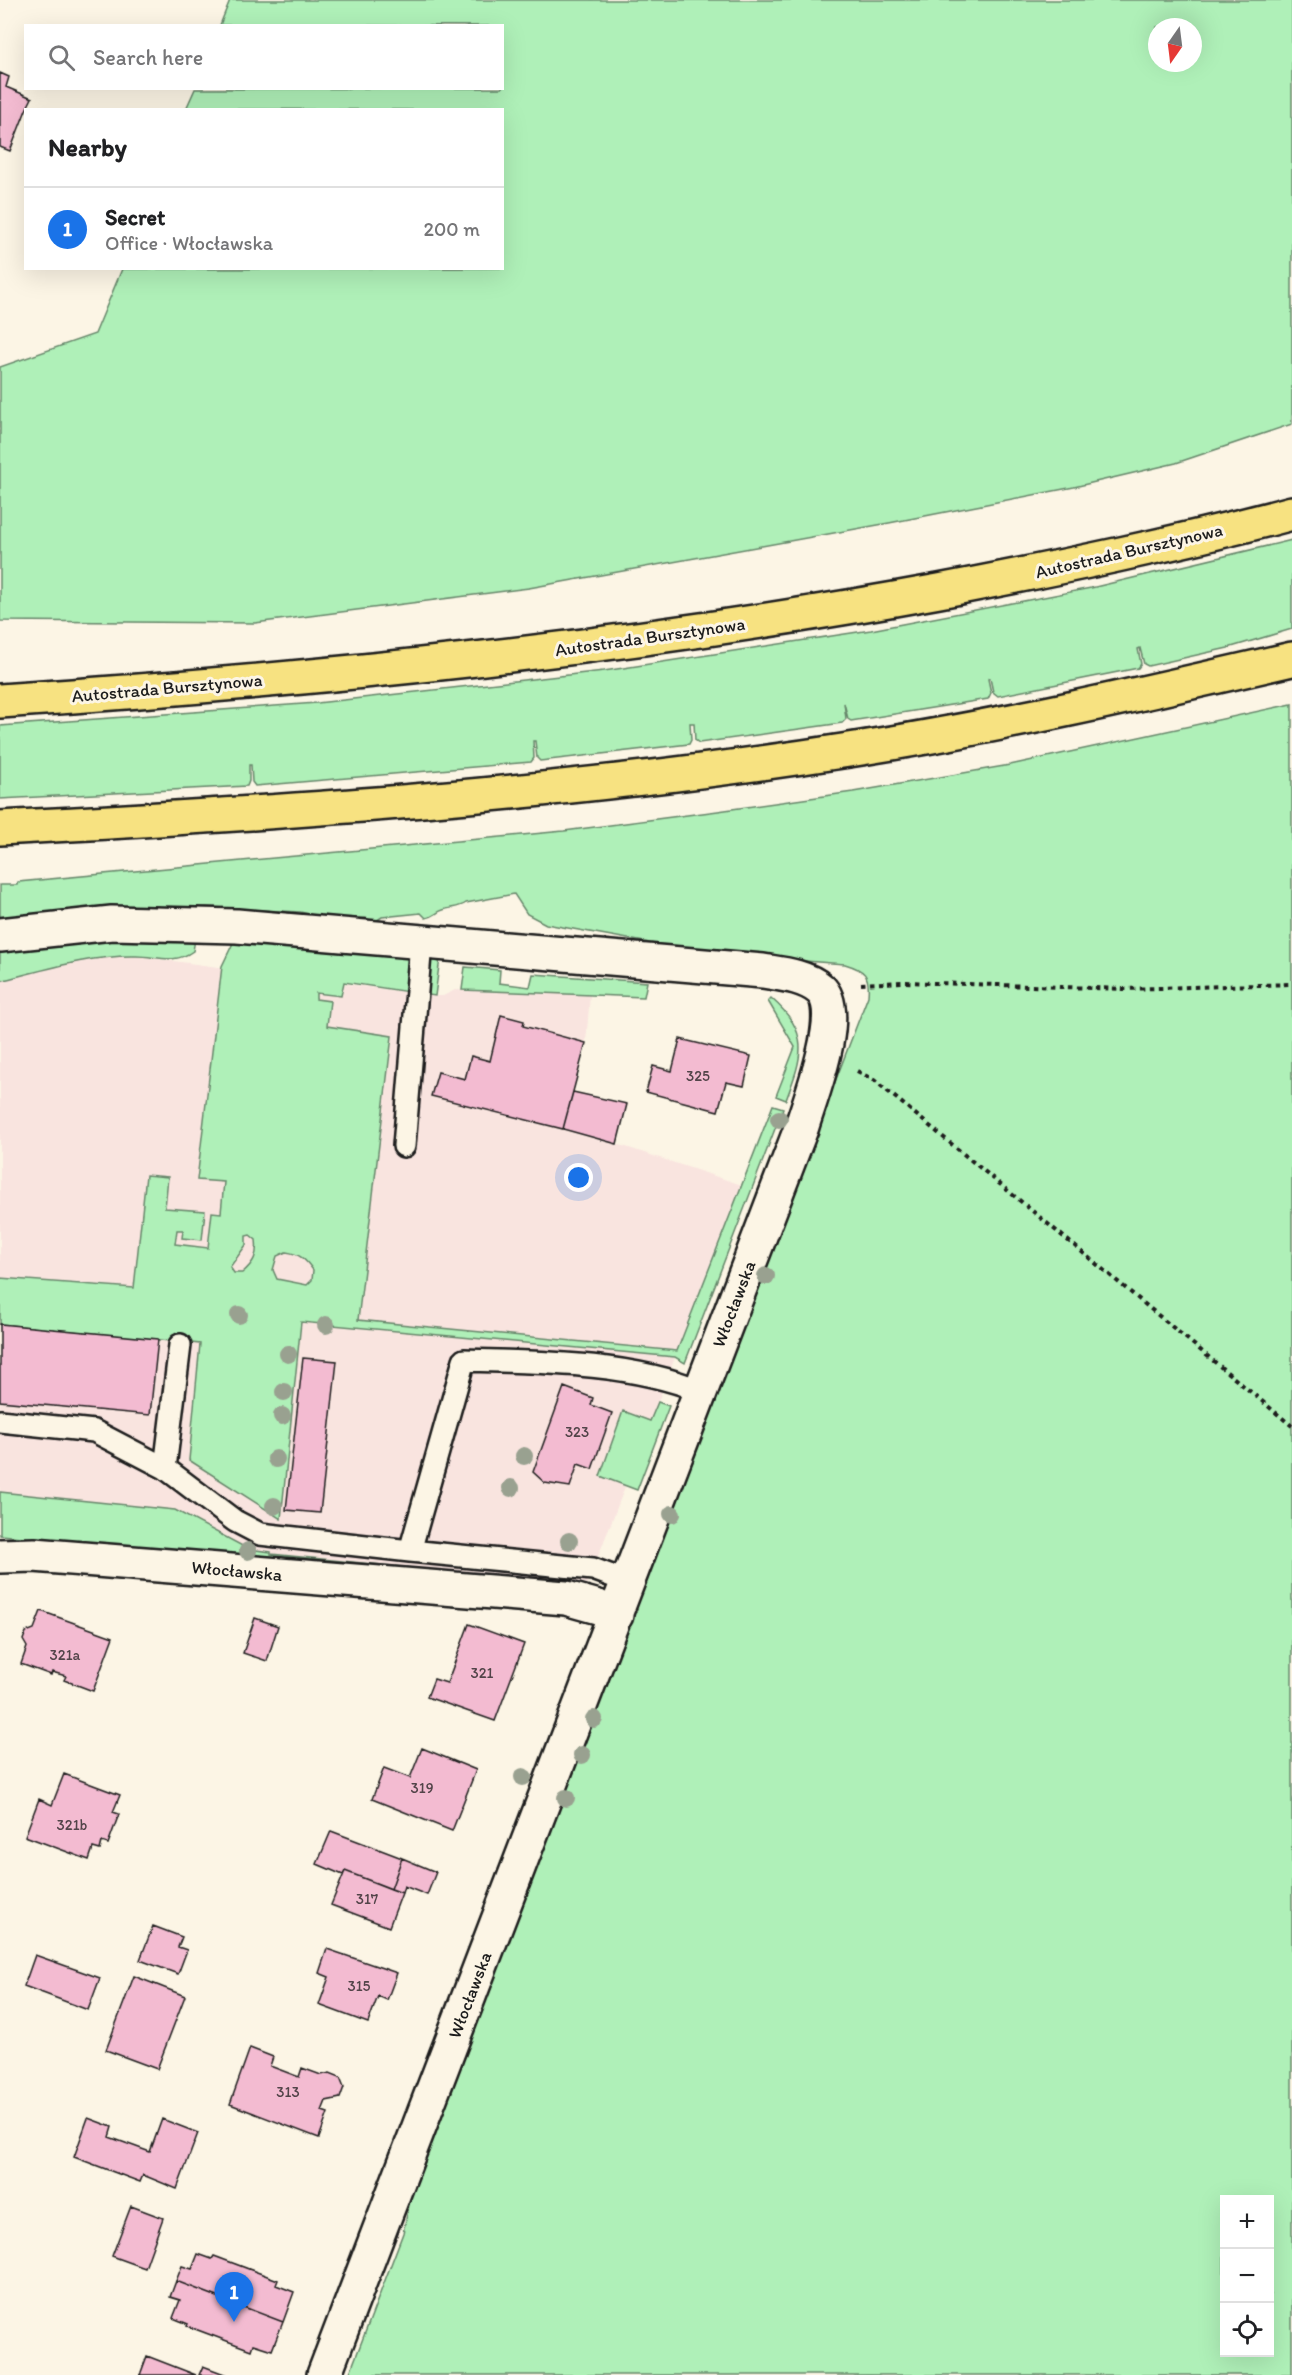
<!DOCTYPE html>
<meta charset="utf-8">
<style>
:root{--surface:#fff;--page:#f6f6f6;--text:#202124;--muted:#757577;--line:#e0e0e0;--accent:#1a73e8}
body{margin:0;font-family:Itim,sans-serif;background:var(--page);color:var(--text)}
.controls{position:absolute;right:18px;bottom:18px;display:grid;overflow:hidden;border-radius:0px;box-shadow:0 6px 24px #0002}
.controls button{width:54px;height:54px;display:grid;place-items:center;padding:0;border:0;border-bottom:2px solid var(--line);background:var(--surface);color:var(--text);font:30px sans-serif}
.compass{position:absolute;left:1148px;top:18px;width:54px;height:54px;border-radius:50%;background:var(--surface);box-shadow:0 6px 24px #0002;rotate:194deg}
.you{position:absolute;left:579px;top:1178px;width:21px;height:21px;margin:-15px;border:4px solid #fff;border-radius:50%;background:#1a73e8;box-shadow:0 0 0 9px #1a73e833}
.badge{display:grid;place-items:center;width:39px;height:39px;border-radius:50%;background:var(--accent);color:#fff;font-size:20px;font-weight:700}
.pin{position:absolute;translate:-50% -50px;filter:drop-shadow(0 2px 3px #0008)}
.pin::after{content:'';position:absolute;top:32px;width:21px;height:18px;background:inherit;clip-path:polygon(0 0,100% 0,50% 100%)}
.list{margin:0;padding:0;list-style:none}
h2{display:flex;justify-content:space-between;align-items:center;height:78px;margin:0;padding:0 24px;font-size:26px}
h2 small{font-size:20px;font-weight:400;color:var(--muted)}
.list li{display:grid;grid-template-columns:39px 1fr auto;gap:18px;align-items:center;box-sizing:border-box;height:84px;padding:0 24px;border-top:2px solid var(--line)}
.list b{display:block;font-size:22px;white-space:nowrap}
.list p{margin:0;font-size:20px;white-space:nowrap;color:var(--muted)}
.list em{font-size:20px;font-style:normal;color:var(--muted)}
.icon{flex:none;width:33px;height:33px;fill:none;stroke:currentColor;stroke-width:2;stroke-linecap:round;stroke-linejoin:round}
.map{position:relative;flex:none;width:1292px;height:2375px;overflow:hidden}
.search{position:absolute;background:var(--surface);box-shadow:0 6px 24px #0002;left:24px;top:24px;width:480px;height:66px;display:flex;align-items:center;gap:15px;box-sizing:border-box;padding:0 21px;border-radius:0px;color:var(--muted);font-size:22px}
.panel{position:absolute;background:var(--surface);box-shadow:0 6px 24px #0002;left:24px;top:108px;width:480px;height:162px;border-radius:0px}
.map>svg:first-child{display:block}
</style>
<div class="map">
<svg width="1292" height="2375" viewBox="0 0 1292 2375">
<rect width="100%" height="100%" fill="#fcf5e5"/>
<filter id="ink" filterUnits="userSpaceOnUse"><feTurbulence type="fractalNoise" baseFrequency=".0167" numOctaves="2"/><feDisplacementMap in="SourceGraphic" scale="12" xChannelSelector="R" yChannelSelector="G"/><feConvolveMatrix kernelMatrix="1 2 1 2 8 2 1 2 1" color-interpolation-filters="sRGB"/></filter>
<g filter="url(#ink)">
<!-- built -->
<path fill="#f9e4df" d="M136 956 436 996H443L455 990 590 995 586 1043 563 1129 617 1144 742 1185 587 1585 0 1528V981L70 963 103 958Z"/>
<!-- green -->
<path fill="#aff0b8" stroke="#66866a" stroke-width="1.5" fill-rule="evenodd" d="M230 0H1292V424L1176 463 1074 487 889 523 529 588 255 623 0 621V367L95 334 122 269 502 268V110L186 109 195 89 502 88V26L220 25ZM1157 27H1193V63H1157Z
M1292 540V629L1228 648 1148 666 1144 664 1140 648 1138 649 1141 664 1138 668 998 696 993 692 990 678 988 679 991 693 988 699 851 721 848 719 844 703 846 719 842 723 699 743 695 740 694 723H690L691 740 689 744 540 761 537 758 535 741H533L534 758 531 762 255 786 252 782 251 765H249V781L247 786 0 799V726L317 703 604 671 871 630 1091 588Z
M1292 704V2375H349L403 2233 416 2173 868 996C870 975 865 970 845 964L710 954 546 924 527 914 514 894 466 903C459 908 451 907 443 910 436 912 434 917 426 918L421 913 382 917 374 922 366 918 333 919 300 912 206 907 0 924V885H17L18 882 564 831 718 811 853 792 1010 765ZM1224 2200H1270V2352H1224Z
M78 938 195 939 193 951C174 965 157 956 136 956 90 955 44 970 0 981V946Z
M234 941 440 958 435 996 344 982 341 996 316 993V999L330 1001 327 1026 392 1036 358 1320 677 1351 773 1105 783 1108 685 1363 675 1357 301 1322 281 1519 189 1460 200 1344 0 1324V1278L134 1288 146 1175 168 1177 165 1208 205 1211 202 1240 182 1238 183 1230H177L175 1244 208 1248 212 1212 221 1213 224 1182 197 1180 222 966ZM250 1235 256 1240C258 1255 254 1263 242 1273H234L230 1267 246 1245V1236ZM286 1252C300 1254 305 1259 313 1270L312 1280 307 1285 277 1279 273 1270 277 1256Z
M465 967 500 970 499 983 530 987 533 974 647 982 644 997 462 990Z
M771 998C811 1033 803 1055 786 1100L776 1096 795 1047 768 1001Z
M658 1402 669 1406 637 1490 600 1476 623 1411 650 1421Z
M0 1492 175 1510 248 1549 271 1552V1554L587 1585 292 1560 254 1559 0 1535Z"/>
<!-- building -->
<path fill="#f3bbd1" stroke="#1c1c1c" stroke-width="1.5" d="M0 73 9 77 6 87 32 98 26 110 10 151 0 147Z
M501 1015 524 1021 523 1026 586 1043 563 1129 431 1096 438 1072 465 1079 471 1056 490 1061Z
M680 1039 751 1056 744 1086 726 1082 718 1111 646 1092 653 1066 672 1071Z
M573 1092 627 1104 617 1144 563 1129Z
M0 1324 158 1339 150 1415 0 1401Z
M303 1358 337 1361 320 1513 286 1510Z
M564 1387 593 1398 591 1405 612 1413 592 1469 578 1464 570 1487 545 1483 533 1472Z
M41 1611 113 1637 93 1691 64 1680 66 1676 52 1672 51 1675 21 1664 27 1647 23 1640 26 1632 34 1629Z
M255 1618 278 1626 267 1661 243 1653Z
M469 1624 524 1644 495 1721 427 1697 434 1679 447 1683Z
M422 1748 476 1770 452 1831 372 1799 384 1768 410 1778Z
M64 1774 120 1795 113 1812 119 1814 108 1844 102 1842 100 1850 93 1848 89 1860 25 1836 39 1799 52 1805Z
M331 1831 402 1858 391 1889 345 1871 343 1875 317 1864Z
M402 1858 436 1872 427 1895 404 1886 402 1893 391 1889Z
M345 1871 402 1893 389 1927 331 1905Z
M153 1926 182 1937 178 1947 187 1950 178 1974 140 1960Z
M327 1949 397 1973 387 2000 378 1996 368 2023 319 2005 329 1977 319 1973Z
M35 1955 100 1978 88 2010 24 1986Z
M134 1976 185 1996 157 2069 106 2050Z
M250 2048 273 2057 270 2066 299 2077 302 2068 321 2075 330 2073 340 2077 344 2087 340 2098 326 2101 322 2111 328 2113 319 2138 230 2104Z
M88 2118 112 2127 109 2137 150 2152 162 2119 198 2133 177 2189 143 2175 140 2182 74 2157Z
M131 2206 163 2218 145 2268 112 2256Z
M198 2254 212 2259 214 2256 278 2280 276 2285 294 2292 283 2322 176 2281 182 2266 192 2269Z
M176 2281 283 2322 272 2350 253 2344 251 2350 187 2326 188 2324 173 2318 180 2300 170 2297Z
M147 2356 196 2375H140Z
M203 2366 227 2375H199Z"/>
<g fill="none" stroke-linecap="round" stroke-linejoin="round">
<!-- service casing -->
<g stroke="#1c1c1c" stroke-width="26">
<path id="service" d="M404 1146 421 943
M180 1345 165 1468 235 1521 260 1534 410 1551
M0 1421 94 1431 165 1468
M628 1582 593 1569 410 1551 464 1360C541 1362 629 1362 701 1391"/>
</g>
<!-- minor casing -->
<g stroke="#1c1c1c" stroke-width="38">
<path id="minor" d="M0 935 112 923 237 926 763 971C781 974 805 976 820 989 845 1011 810 1099 802 1126L324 2375
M0 1556 34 1555 566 1598 598 1607 616 1615"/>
</g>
<!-- motorway casing -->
<g stroke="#1c1c1c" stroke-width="38">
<path id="motorway" d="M0 701C315 680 629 648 939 591 1058 568 1176 544 1292 513
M0 828C284 813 568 794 849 750 998 727 1145 693 1292 659"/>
</g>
<!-- path -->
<path stroke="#1c1c1c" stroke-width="4" stroke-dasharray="4.5 4.5" stroke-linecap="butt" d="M861 984 904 982 1125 989 1292 984
M857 1071 874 1080 937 1132 1292 1426"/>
<!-- service -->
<use href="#service" stroke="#fcf5e5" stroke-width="21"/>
<!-- minor -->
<use href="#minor" stroke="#fcf5e5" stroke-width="33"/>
<!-- motorway -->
<use href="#motorway" stroke="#f7e281" stroke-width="33"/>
</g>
<!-- trees -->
<g fill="#99a190">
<circle cx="779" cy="1119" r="9"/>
<circle cx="766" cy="1276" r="9"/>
<circle cx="239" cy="1315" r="9"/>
<circle cx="326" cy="1325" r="9"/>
<circle cx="288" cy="1354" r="9"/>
<circle cx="284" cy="1392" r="9"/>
<circle cx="282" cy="1416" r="9"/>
<circle cx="524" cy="1456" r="9"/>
<circle cx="276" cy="1459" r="9"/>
<circle cx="511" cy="1488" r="9"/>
<circle cx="274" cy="1506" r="9"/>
<circle cx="672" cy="1514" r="9"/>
<circle cx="569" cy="1541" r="9"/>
<circle cx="248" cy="1551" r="9"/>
<circle cx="594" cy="1719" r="9"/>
<circle cx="582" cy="1755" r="9"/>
<circle cx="523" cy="1777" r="9"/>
<circle cx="566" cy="1798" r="9"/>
</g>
</g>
<g text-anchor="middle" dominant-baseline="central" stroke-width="6" stroke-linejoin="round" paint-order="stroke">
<!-- number labels -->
<g font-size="15" fill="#524449">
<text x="698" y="1076">325</text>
<text x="577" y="1432">323</text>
<text x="65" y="1655">321a</text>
<text x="482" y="1673">321</text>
<text x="422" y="1788">319</text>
<text x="72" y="1825">321b</text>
<text x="367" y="1899">317</text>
<text x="359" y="1986">315</text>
<text x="288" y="2092">313</text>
</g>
<!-- street labels -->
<g font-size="18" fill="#1c1c1c" stroke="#fcf5e5">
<text transform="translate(1129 551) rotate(-13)">Autostrada Bursztynowa</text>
<text transform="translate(650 637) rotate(-8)">Autostrada Bursztynowa</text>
<text transform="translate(167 688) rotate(-5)">Autostrada Bursztynowa</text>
<text transform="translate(734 1304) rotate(-69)">Włocławska</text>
<text transform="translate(237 1571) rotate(5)">Włocławska</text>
<text transform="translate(470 1995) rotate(-69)">Włocławska</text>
</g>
</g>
</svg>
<div class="controls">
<button>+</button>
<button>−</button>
<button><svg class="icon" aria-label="locate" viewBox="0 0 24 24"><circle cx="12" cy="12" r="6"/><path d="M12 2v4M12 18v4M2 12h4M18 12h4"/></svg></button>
</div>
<svg class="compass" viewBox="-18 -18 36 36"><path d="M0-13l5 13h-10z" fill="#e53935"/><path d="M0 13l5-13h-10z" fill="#757577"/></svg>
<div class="you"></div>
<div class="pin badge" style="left:234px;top:2322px">1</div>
<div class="search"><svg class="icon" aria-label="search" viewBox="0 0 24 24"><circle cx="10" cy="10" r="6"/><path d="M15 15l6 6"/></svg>Search here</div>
<section class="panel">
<h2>Nearby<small></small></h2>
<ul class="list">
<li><span class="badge">1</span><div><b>Secret</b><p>Office · Włocławska</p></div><em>200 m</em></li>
</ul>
</section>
</div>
